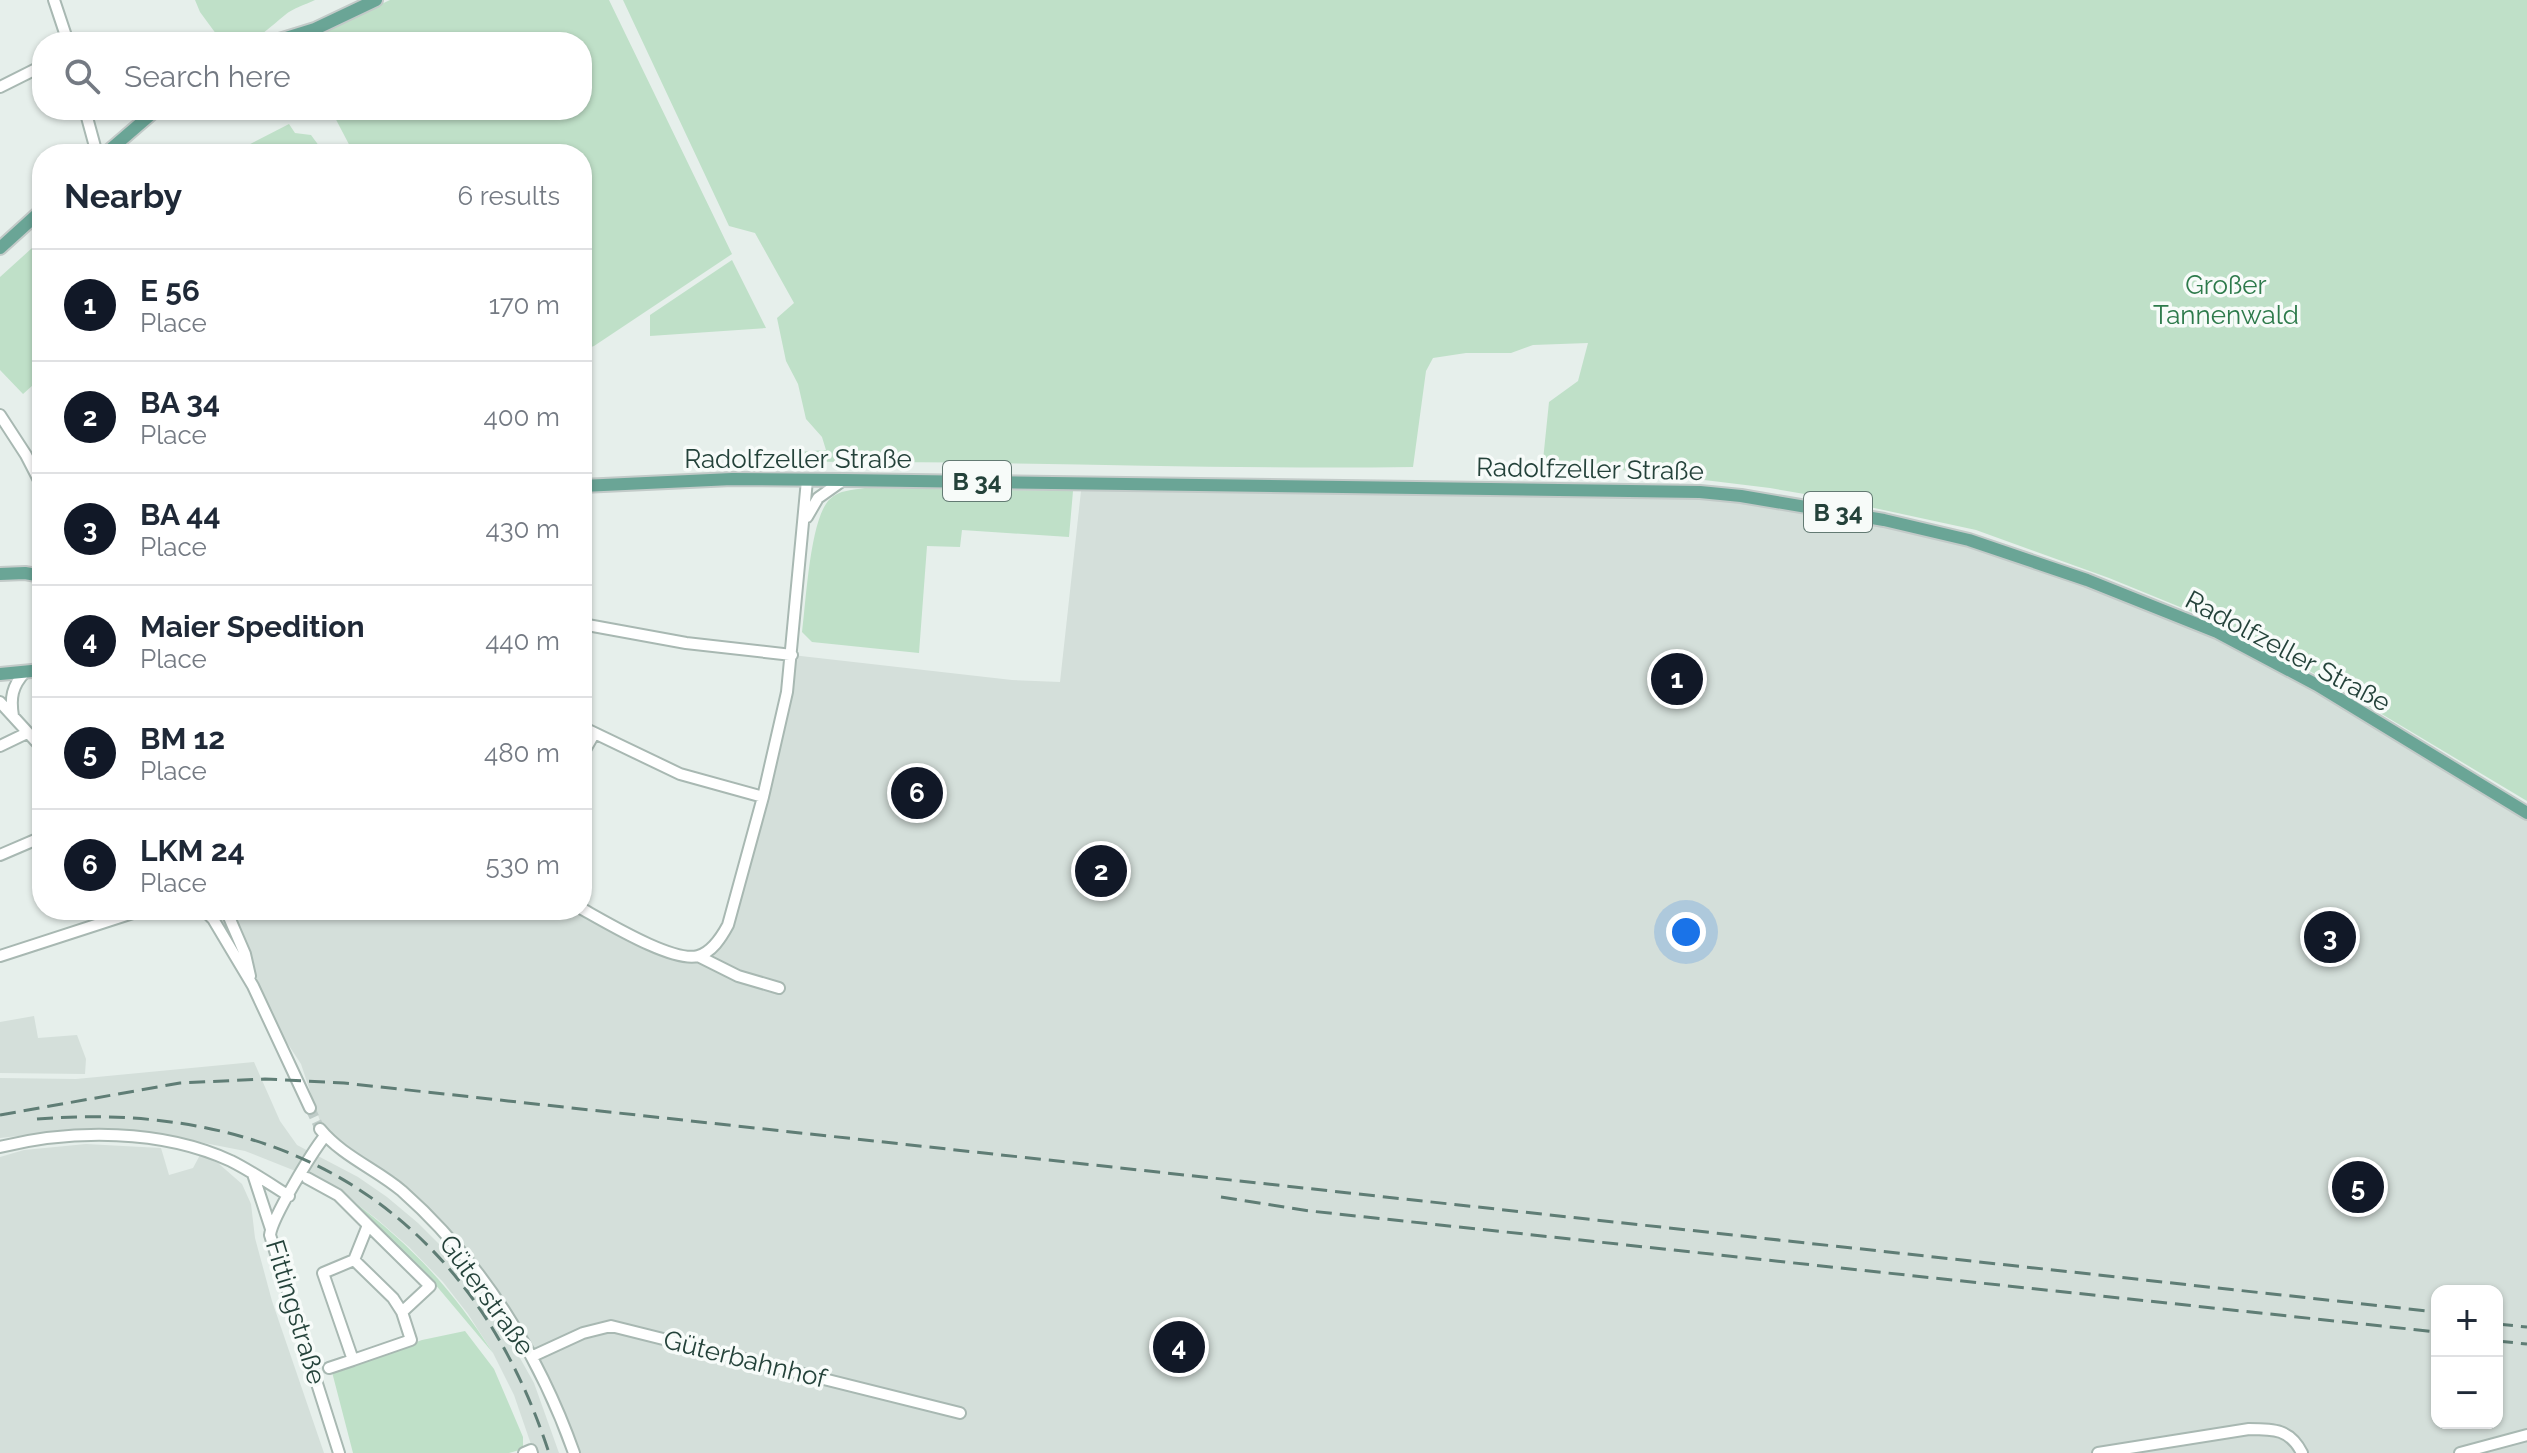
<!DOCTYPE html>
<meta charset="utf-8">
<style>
:root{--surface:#fff;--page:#f6f6f7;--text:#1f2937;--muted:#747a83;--line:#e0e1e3;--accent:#111827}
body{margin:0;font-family:Raleway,sans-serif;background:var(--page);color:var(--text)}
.controls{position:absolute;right:24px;bottom:24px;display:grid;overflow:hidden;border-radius:16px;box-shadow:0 2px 6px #0004}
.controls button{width:72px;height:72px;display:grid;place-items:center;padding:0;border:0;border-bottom:2px solid var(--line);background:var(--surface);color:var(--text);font:40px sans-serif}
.you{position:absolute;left:1686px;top:932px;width:28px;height:28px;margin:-20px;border:6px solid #fff;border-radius:50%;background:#1a73e8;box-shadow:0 0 0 12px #1a73e833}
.badge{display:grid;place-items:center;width:52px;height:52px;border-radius:50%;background:var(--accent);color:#fff;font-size:26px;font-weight:700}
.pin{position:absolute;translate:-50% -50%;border:4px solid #fff;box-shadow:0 2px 8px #0006}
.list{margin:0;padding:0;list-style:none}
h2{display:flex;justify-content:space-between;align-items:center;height:104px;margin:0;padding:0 32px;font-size:34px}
h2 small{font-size:26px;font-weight:400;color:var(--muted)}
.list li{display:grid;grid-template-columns:52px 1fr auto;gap:24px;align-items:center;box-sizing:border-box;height:112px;padding:0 32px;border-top:2px solid var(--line)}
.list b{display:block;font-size:30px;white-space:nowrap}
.list p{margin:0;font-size:26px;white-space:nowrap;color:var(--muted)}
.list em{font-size:26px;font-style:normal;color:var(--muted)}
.icon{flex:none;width:44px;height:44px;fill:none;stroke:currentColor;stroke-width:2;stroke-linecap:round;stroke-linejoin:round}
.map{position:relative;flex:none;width:2527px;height:1453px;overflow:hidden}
.search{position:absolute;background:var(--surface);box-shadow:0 2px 6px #0004;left:32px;top:32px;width:560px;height:88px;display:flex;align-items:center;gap:20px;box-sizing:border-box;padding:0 28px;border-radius:32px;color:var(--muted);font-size:30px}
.panel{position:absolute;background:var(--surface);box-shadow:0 2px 6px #0004;left:32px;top:144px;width:560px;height:776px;border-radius:32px}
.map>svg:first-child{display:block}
</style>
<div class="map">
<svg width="2527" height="1453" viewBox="0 0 2527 1453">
<rect width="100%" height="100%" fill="#e6efeb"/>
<!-- built -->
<path fill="#d4dfda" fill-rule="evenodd" d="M1082 482 1700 492 1969 540 2217 632 2527 813V1453H574L533 1356 478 1274 423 1211 325 1136 301 1064 259 1000 219 916 213 910H582L651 945 698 956 728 925 792 655 1012 680 1060 682ZM2437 1291H2497V1423H2437Z
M34 1016 38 1038 77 1035 86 1059 85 1074 0 1073V1022Z
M254 1062 280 1121 297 1145 358 1177 387 1197 418 1223 455 1260 485 1296 534 1383 559 1453H534L514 1395 493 1353 468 1314 443 1282 409 1247 378 1220 349 1198 318 1180 245 1151 138 1130 83 1129 0 1138V1078L76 1079Z
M86 1144 161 1148 169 1175 193 1168 200 1155 218 1163 242 1184 251 1204 255 1238 272 1301 324 1453H0V1157L24 1150Z"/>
<!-- green -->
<path fill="#bfe0c8" d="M195 0H315C305 5 293 8 285 15 259 36 259 42 222 42L200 12Z
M390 0H609L732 254 594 346 582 350V154H354L331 110H582V42H301Z
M623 0H2527V801L2308 670 2224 625 2109 578 1976 530 1828 498 1770 488 1589 466 1542 470 1549 402 1578 381 1588 343 1533 345 1511 353H1466L1433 358 1426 371 1413 467C1271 469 1129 465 988 463 921 461 854 464 787 460L796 452 826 450 822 437 806 419 798 384 786 361 777 318 794 303 755 233 729 226Z
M289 124 295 133 311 135 325 154H231Z
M42 239V377L23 394 0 370V277Z
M732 260 766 328 650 336V315Z
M865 488 1073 491 1069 537 962 530 960 547 927 546 919 653 812 642 802 632C806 603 810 517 830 499 839 490 853 490 865 488Z
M349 1198C411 1245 451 1287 493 1353L434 1283Z
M465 1331 494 1369 523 1437V1449L509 1453H353L332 1372 422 1340Z"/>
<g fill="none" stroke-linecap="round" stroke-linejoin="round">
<!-- minor-tunnel -->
<path stroke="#bfccc8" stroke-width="10" stroke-dasharray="10 5" stroke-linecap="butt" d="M310 1108 320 1129"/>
<!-- minor casing -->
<g stroke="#a8b8b2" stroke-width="14">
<path id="minor" d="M54 0 68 42
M0 87 42 66
M85 110 97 154
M0 415 26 455 42 486
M807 517 818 498 842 481
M582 624 686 643 792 655
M0 702 42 748
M13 716C10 698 12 686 25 672
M582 727 680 774 763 797
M0 746 27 733
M582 755 594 734
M0 855 42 837
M582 909C606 922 673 963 698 956 712 952 721 938 728 925L763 797 787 692 807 480
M204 910 213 919 253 986 310 1108
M226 910 245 954 250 976
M0 956 142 910
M698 956 738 976 779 988
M320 1129C342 1156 376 1169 402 1191 481 1261 539 1354 574 1453
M325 1136C312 1152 272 1218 270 1235L339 1453
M0 1147C73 1129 162 1129 231 1161 251 1171 270 1184 289 1196
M253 1174 271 1229
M307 1178 338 1195 368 1225 354 1260 323 1273 353 1360 329 1368
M354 1260 393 1298 402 1312 430 1286 368 1225
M533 1356 583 1333 611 1326 960 1413
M353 1360 411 1340 402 1312
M524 1453 531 1450 532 1453
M2098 1453 2249 1429C2274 1429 2290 1429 2302 1453
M2460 1453 2527 1435"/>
</g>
<!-- major casing -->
<g stroke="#c2cac8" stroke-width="16">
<path id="major" d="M273 42 315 29 376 0
M105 154 156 110
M0 248 42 210
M582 486 732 479 844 480 1700 492 1741 496 1884 520 1969 540 2087 580 2217 632 2317 685 2527 813
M0 574 25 573 42 576
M0 674 42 670"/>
</g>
<!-- minor -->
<use href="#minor" stroke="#fff" stroke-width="10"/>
<!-- major -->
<use href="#major" stroke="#6aa596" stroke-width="12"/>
<!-- rail -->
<path stroke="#5f7d75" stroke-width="3" stroke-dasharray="16 8" stroke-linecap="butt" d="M0 1115 180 1083 265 1079 344 1083 2437 1312
M37 1119C287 1099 471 1213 549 1453
M1221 1197 1310 1211 2437 1332
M2497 1324 2527 1327
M2497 1341 2527 1344"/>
</g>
<g text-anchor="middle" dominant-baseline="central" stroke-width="7" stroke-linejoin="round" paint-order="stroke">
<!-- shield labels -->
<g fill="#f7fbf9" stroke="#637a73" stroke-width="2">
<rect x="943" y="461" width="68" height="40" rx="6"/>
<rect x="1804" y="492" width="68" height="40" rx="6"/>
</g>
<g font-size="24" font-weight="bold" fill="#24423a">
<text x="977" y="481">B 34</text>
<text x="1838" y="512">B 34</text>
</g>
<!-- park labels -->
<g font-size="26" fill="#2d7a4b" stroke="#f7fbf9">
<text x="2226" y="285">Großer<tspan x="2226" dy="30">Tannenwald</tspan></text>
</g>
<!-- street labels -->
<g font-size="26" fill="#24423a" stroke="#f7fbf9">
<text x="798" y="459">Radolfzeller Straße</text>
<text transform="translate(1590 469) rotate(1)">Radolfzeller Straße</text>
<text transform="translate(2288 651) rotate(28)">Radolfzeller Straße</text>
<text transform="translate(487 1295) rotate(54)">Güterstraße</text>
<text transform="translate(296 1312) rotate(73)">Fittingstraße</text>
<text transform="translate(745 1359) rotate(14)">Güterbahnhof</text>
</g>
</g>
</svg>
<div class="controls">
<button>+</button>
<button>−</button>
</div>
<div class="you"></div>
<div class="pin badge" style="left:1677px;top:679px">1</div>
<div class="pin badge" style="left:1101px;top:871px">2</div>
<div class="pin badge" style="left:2330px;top:937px">3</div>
<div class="pin badge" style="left:1179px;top:1347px">4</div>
<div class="pin badge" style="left:2358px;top:1187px">5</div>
<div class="pin badge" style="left:917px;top:793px">6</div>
<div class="search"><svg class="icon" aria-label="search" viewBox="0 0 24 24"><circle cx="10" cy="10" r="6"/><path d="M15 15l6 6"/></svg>Search here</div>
<section class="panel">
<h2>Nearby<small>6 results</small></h2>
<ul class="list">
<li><span class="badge">1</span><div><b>E 56</b><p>Place</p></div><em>170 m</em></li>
<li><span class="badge">2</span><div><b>BA 34</b><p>Place</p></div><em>400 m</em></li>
<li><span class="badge">3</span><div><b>BA 44</b><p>Place</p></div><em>430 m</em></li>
<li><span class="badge">4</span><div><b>Maier Spedition</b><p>Place</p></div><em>440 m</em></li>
<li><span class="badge">5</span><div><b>BM 12</b><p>Place</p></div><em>480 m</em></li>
<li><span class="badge">6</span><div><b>LKM 24</b><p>Place</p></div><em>530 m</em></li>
</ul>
</section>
</div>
